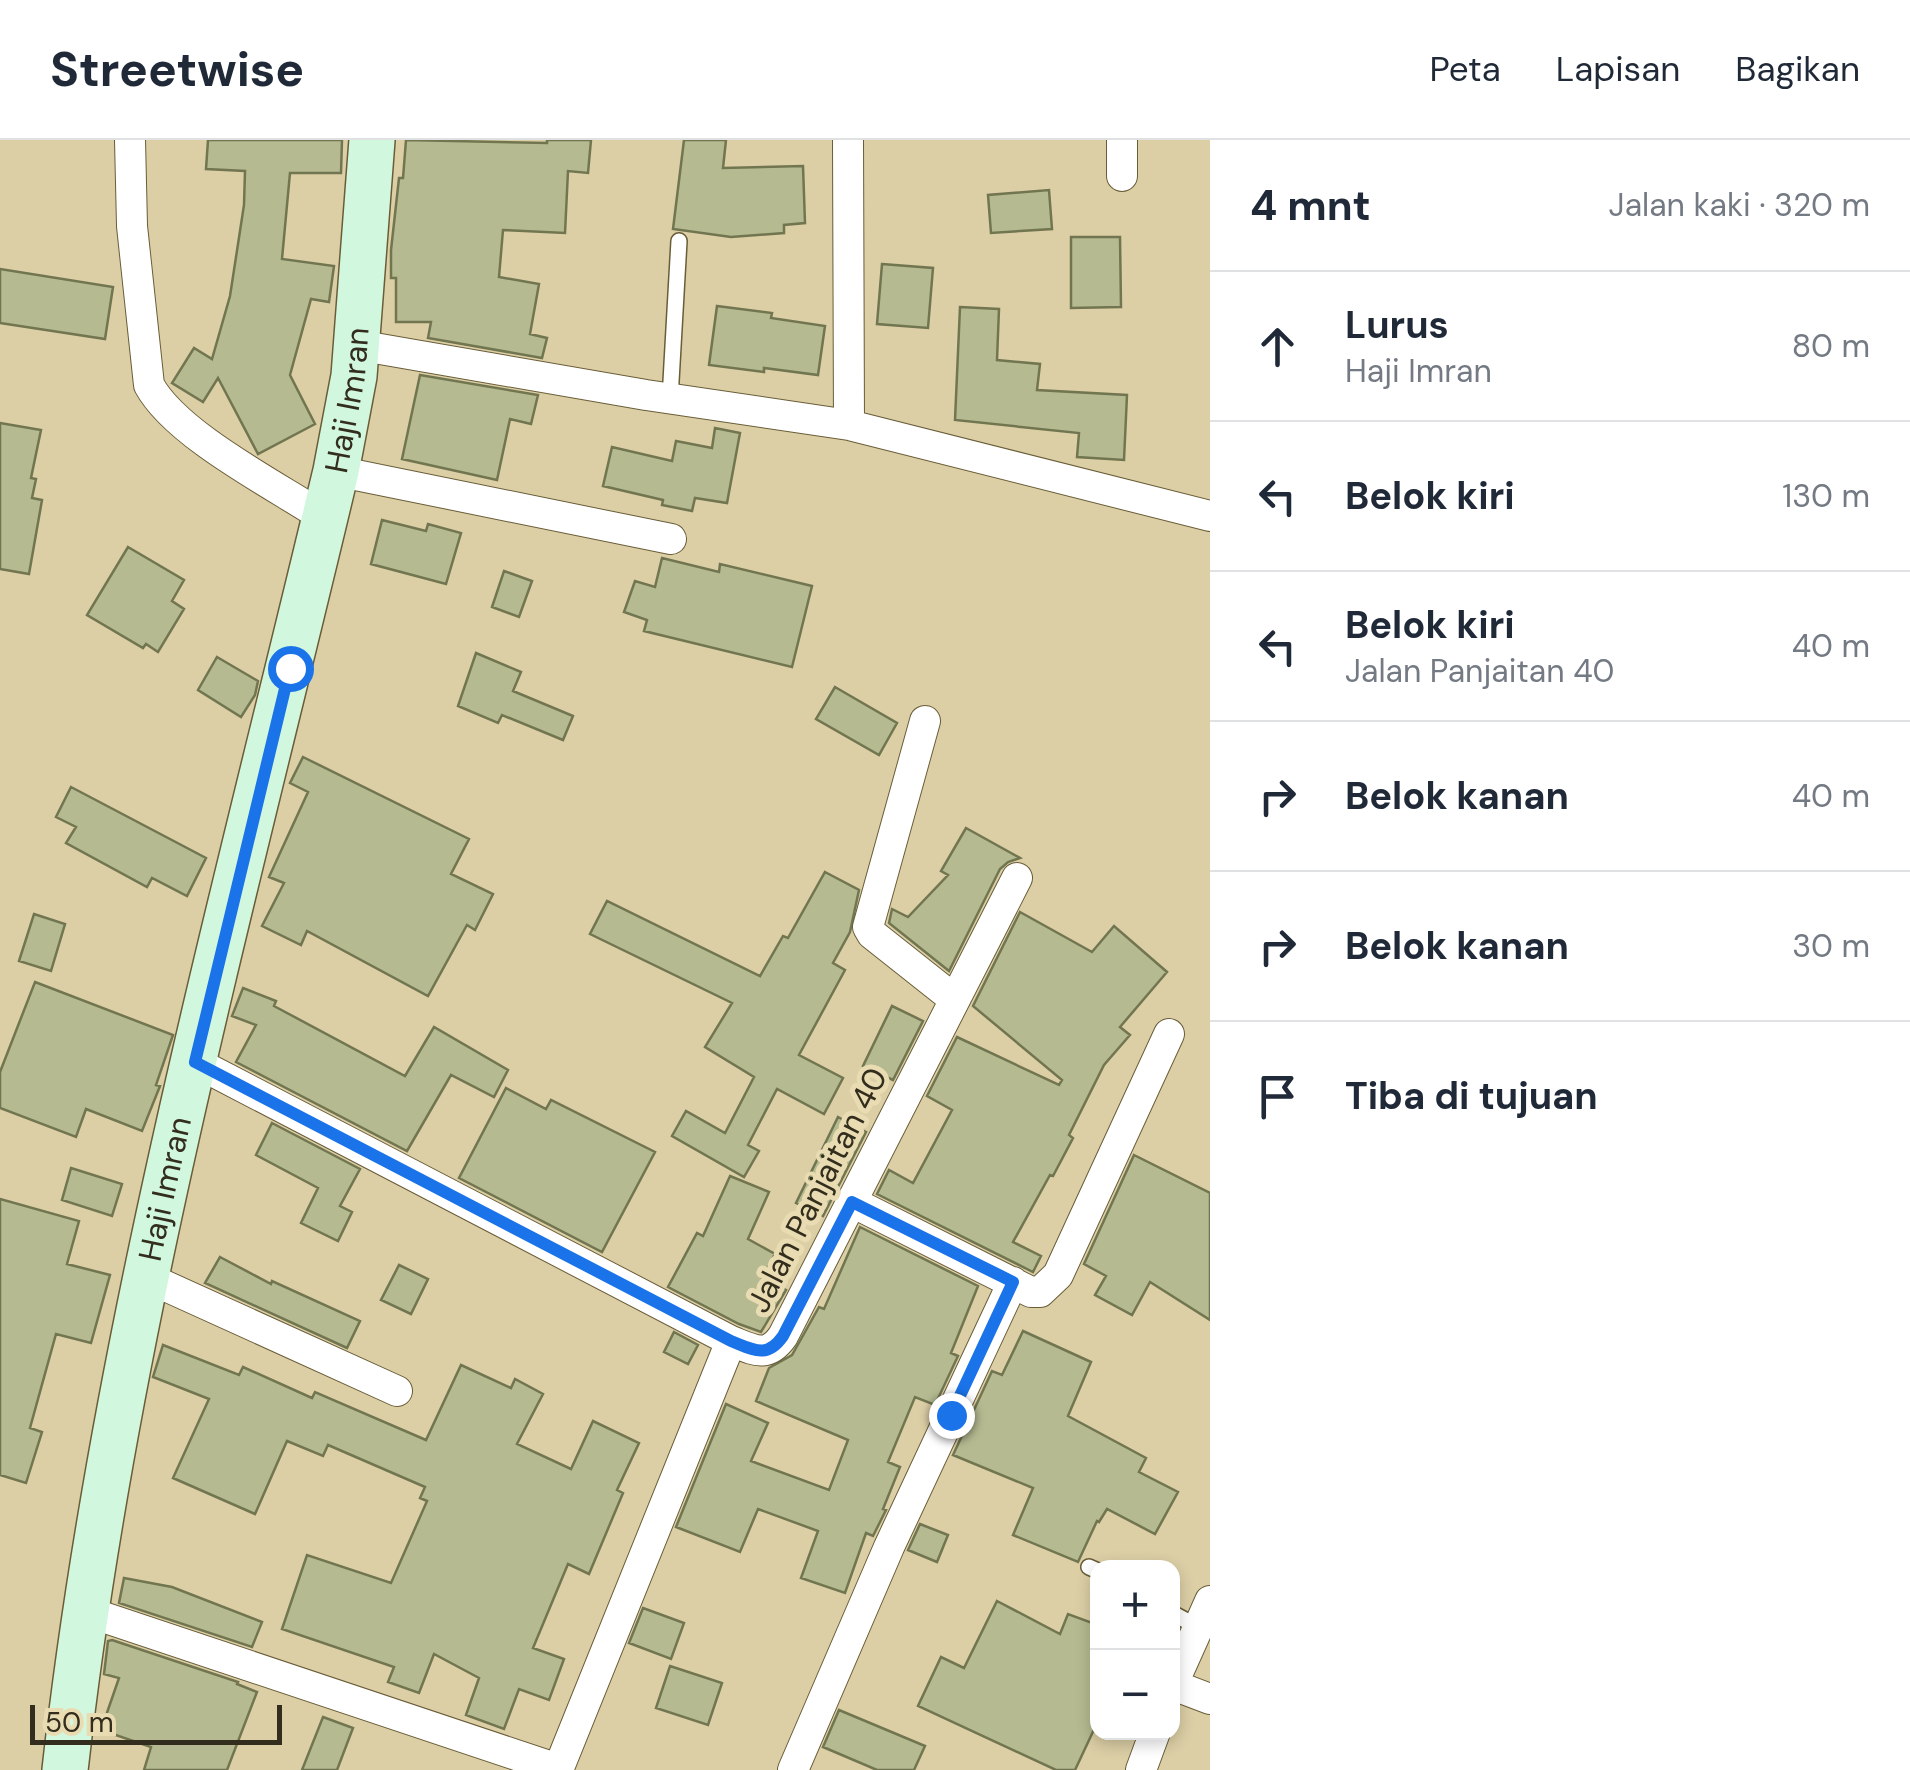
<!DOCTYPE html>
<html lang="id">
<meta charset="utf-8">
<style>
:root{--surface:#fff;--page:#f2f2f3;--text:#1f2937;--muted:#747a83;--line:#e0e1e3}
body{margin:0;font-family:"DM Sans",sans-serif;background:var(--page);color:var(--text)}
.controls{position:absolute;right:30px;bottom:30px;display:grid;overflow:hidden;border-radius:20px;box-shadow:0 5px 15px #0003}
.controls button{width:90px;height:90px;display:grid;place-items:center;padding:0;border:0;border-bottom:2px solid var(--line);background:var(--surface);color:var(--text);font:50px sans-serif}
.scale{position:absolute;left:30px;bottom:25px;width:252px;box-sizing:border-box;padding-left:10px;border:5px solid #322d1d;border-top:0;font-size:28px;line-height:35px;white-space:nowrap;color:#322d1d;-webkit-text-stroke:8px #e9dcb3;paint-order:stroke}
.stop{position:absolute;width:30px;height:30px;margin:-22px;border:8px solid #1a73e8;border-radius:50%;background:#fff}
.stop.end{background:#1a73e8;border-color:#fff;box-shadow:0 2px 10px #0008}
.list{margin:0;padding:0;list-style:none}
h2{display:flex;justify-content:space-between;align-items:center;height:130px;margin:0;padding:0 40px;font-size:42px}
h2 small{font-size:32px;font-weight:400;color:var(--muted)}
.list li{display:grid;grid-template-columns:65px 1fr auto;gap:30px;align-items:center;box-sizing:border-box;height:150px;padding:0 40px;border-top:2px solid var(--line)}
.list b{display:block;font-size:38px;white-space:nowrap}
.list p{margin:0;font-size:32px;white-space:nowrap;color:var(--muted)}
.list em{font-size:32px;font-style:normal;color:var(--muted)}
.icon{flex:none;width:55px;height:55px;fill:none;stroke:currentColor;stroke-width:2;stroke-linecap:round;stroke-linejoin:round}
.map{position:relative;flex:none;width:1210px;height:1630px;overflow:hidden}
header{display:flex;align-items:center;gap:60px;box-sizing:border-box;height:140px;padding:0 50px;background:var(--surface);border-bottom:2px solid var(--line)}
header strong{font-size:48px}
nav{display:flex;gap:55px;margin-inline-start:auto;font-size:35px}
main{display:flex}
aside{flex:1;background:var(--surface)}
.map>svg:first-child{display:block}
</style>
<header>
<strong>Streetwise</strong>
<nav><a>Peta</a><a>Lapisan</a><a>Bagikan</a></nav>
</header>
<main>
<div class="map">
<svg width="1210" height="1630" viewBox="0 0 1210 1630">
<rect width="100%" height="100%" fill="#dccfa6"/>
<!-- building -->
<path fill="#b5ba91" stroke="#727650" stroke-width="2.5" d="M208 0H342L341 33H290L282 119 334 126 329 162 311 159 290 235 315 284 258 314 218 238 203 262 172 243 194 208 212 219 230 156 244 65 245 31 206 29Z
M406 0 547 3V0H591L588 33 568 31 565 93 503 90 499 137 539 144 530 194 547 198 542 218 428 198 431 182H396V138H391V110L399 38H403Z
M684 0H726L723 28 803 26 805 83 784 85V93L731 97 673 89Z
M1049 50 1052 89 991 93 988 55Z
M1071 97H1120L1121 167 1071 168Z
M882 124 933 128 928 188 877 184Z
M0 129 113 147 105 199 0 183Z
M717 166 772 173 771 178 825 186 818 235 764 228V232L709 225Z
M960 167 999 169 997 220 1040 224 1037 250 1127 255 1124 320 1077 317 1079 293 955 280Z
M420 235 538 255 531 284 510 279 497 340 402 319Z
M0 283 41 290 31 338 36 339 32 358 42 360 29 434 0 429Z
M715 288 740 293 727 363 695 358 692 371 662 365 663 360 603 346 612 307 672 321 676 301 712 308Z
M382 380 426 391 428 384 461 393 446 444 371 424Z
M128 407 184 440 172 461 184 469 158 512 146 504 143 508 87 475Z
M662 418 719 432 720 424 812 446 792 527 644 491 647 480 624 472 635 441 655 447Z
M504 431 532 441 519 477 492 467Z
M476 513 521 532 513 551 573 576 563 600 502 575 498 583 458 566Z
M217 517 258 541 255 555 241 577 198 550Z
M835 547 897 583 879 615 816 579Z
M303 617 469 699 451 734 493 754 475 790 467 785 428 856 307 791 301 805 262 786 284 743 269 737 308 652 290 643Z
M71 647 206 718 187 756 152 738 147 747 66 703 76 687 56 677Z
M966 688 1020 718 1008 722 1000 729 949 831 889 783 892 769 908 777 948 735 941 731Z
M825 732 859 750 850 792 833 823 845 830 799 915 843 938 824 974 777 949 748 1005 759 1011 744 1037 672 996 686 971 725 993 754 937 705 907 732 863 590 794 607 761 760 836 783 796 788 798Z
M1020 772 1092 812 1114 786 1167 832 1120 887 1130 895 1104 925 1069 995 1073 998 1053 1036 1050 1035 1013 1102 1041 1116 1033 1132 877 1054 889 1030 913 1043 952 970 927 956 957 897 1059 945 1062 940 973 866Z
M34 774 65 784 51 831 19 821Z
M35 842 173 895 156 945 160 946 142 991 86 969 76 997 0 968V932Z
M243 848 276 861 274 866 405 936 434 887 508 930 494 957 451 935 407 1011 236 922 256 885 232 876Z
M892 866 923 881 893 940 863 926Z
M506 948 546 969 551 960 655 1012 602 1112 459 1038Z
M838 977 866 992 823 1076 796 1063Z
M272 983 360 1029 340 1066 352 1072 338 1101 301 1083 318 1048 256 1015Z
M1134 1015 1210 1053V1180L1150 1142 1132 1175 1095 1155 1106 1136 1084 1124Z
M71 1028 122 1044 112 1076 62 1060Z
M730 1036 769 1052 748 1099 775 1114 762 1138 786 1150 761 1192 739 1184 668 1147 697 1093 703 1096Z
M0 1059 79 1081 67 1124 110 1135 91 1203 56 1194 30 1288 42 1292 26 1343 0 1335Z
M860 1087 978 1146 951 1213 958 1216 935 1265 915 1257 888 1322 900 1327 883 1369 886 1370 873 1396 866 1393 845 1453 801 1438 818 1391 758 1369 740 1412 676 1387 726 1264 768 1283 751 1321 829 1350 848 1300 756 1261 769 1228 792 1215 819 1167 824 1169Z
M220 1117 271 1144 272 1141 360 1181 347 1208 205 1143Z
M399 1125 428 1139 411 1174 381 1160Z
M1023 1191 1091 1222 1068 1276 1146 1318 1139 1332 1178 1352 1155 1394 1107 1369 1099 1382 1097 1381 1078 1422 1013 1395 1033 1348 953 1315 992 1231 1002 1235Z
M674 1192 698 1205 688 1224 664 1212Z
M163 1205 239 1235 243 1227 312 1258 315 1252 426 1300 461 1225 511 1248 515 1239 543 1254 517 1304 571 1329 593 1281 639 1303 617 1350 623 1353 589 1434 568 1424 533 1508 564 1519 549 1560 519 1549 504 1589 466 1575 479 1538 434 1514 419 1553 388 1542 394 1527 282 1489 307 1415 391 1443 427 1361 420 1358 425 1347 328 1305 323 1316 287 1301 255 1374 173 1338 209 1259 153 1237Z
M920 1384 948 1395 937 1422 908 1410Z
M124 1438 172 1447 262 1482 252 1507 119 1463Z
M997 1461 1060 1494 1068 1474 1098 1485V1581L1075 1630H1056L918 1566 941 1517 964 1528Z
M643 1468 684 1483 671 1519 629 1503Z
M112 1500 238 1542 237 1544 257 1552 227 1630H144L151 1607 101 1590 119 1538 104 1534 108 1501Z
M670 1526 722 1543 708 1585 656 1568Z
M839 1570 925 1606 914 1630H877L823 1607Z
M323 1577 353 1588 337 1630H302Z"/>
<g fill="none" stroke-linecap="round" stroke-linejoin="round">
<!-- lane casing -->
<g stroke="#695d38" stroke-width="18">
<path id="lane" d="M670 259 679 101
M1089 1427 1098 1431
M1172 1473 1198 1487"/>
</g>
<!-- street casing -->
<g stroke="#695d38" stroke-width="32">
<path id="street" d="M130 0 132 86 149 245C176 295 275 345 325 378
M848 0 849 285
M1122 36V0
M357 205 646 255 849 285 1210 376
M336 331 671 399
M925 581 868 787 872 794 954 859
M195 922 731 1201
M852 1062 1031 1152H1040L1058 1135 1169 894
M148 1138 397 1251
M85 1471 558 1629
M1173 1545 1210 1559
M1172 1546 1210 1461
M558 1630 731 1201C754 1210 767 1219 783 1196L1017 738
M793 1630 889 1407 1013 1142
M1141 1630 1155 1592"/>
</g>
<!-- secondary casing -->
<g stroke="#695d38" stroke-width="48">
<g id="secondary">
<path id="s1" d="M65 1630C114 1192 234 760 336 331L354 236 372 0"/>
</g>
</g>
<!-- lane -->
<use href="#lane" stroke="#fff" stroke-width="15"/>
<!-- street -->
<use href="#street" stroke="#fff" stroke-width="30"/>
<!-- secondary -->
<use href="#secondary" stroke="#d1f7df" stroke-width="45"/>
</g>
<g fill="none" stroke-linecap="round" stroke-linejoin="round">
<!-- route -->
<path stroke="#1a73e8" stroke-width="12" d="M290 528 195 922 731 1201C754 1210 767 1219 783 1196L852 1062 1013 1142 951 1275"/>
</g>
<g text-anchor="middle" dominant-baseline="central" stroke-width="10" stroke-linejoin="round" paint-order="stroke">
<!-- street labels -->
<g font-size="32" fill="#322d1d" stroke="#e9dcb3">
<text stroke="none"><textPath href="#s1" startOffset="1400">Haji Imran</textPath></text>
<text stroke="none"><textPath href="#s1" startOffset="590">Haji Imran</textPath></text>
<text transform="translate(817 1050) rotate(-63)">Jalan Panjaitan 40</text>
</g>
</g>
</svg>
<div class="controls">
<button>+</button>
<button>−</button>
</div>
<div class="scale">50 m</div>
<div class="stop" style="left:290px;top:528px"></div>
<div class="stop end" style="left:951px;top:1275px"></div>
</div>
<aside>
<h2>4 mnt<small>Jalan kaki · 320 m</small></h2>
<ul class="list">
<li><svg class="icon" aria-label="ahead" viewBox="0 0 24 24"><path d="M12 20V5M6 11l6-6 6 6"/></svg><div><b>Lurus</b><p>Haji Imran</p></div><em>80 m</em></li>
<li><svg class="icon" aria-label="left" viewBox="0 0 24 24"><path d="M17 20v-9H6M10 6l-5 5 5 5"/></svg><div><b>Belok kiri</b></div><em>130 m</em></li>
<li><svg class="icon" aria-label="left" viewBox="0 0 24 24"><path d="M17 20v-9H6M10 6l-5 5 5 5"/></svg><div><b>Belok kiri</b><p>Jalan Panjaitan 40</p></div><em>40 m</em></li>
<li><svg class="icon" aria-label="right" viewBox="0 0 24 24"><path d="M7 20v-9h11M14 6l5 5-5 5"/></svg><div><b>Belok kanan</b></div><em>40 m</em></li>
<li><svg class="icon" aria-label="right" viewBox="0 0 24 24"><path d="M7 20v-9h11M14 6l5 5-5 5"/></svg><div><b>Belok kanan</b></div><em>30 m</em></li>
<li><svg class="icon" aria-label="arrive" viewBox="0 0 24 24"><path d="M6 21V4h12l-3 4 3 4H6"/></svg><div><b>Tiba di tujuan</b></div></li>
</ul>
</aside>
</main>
